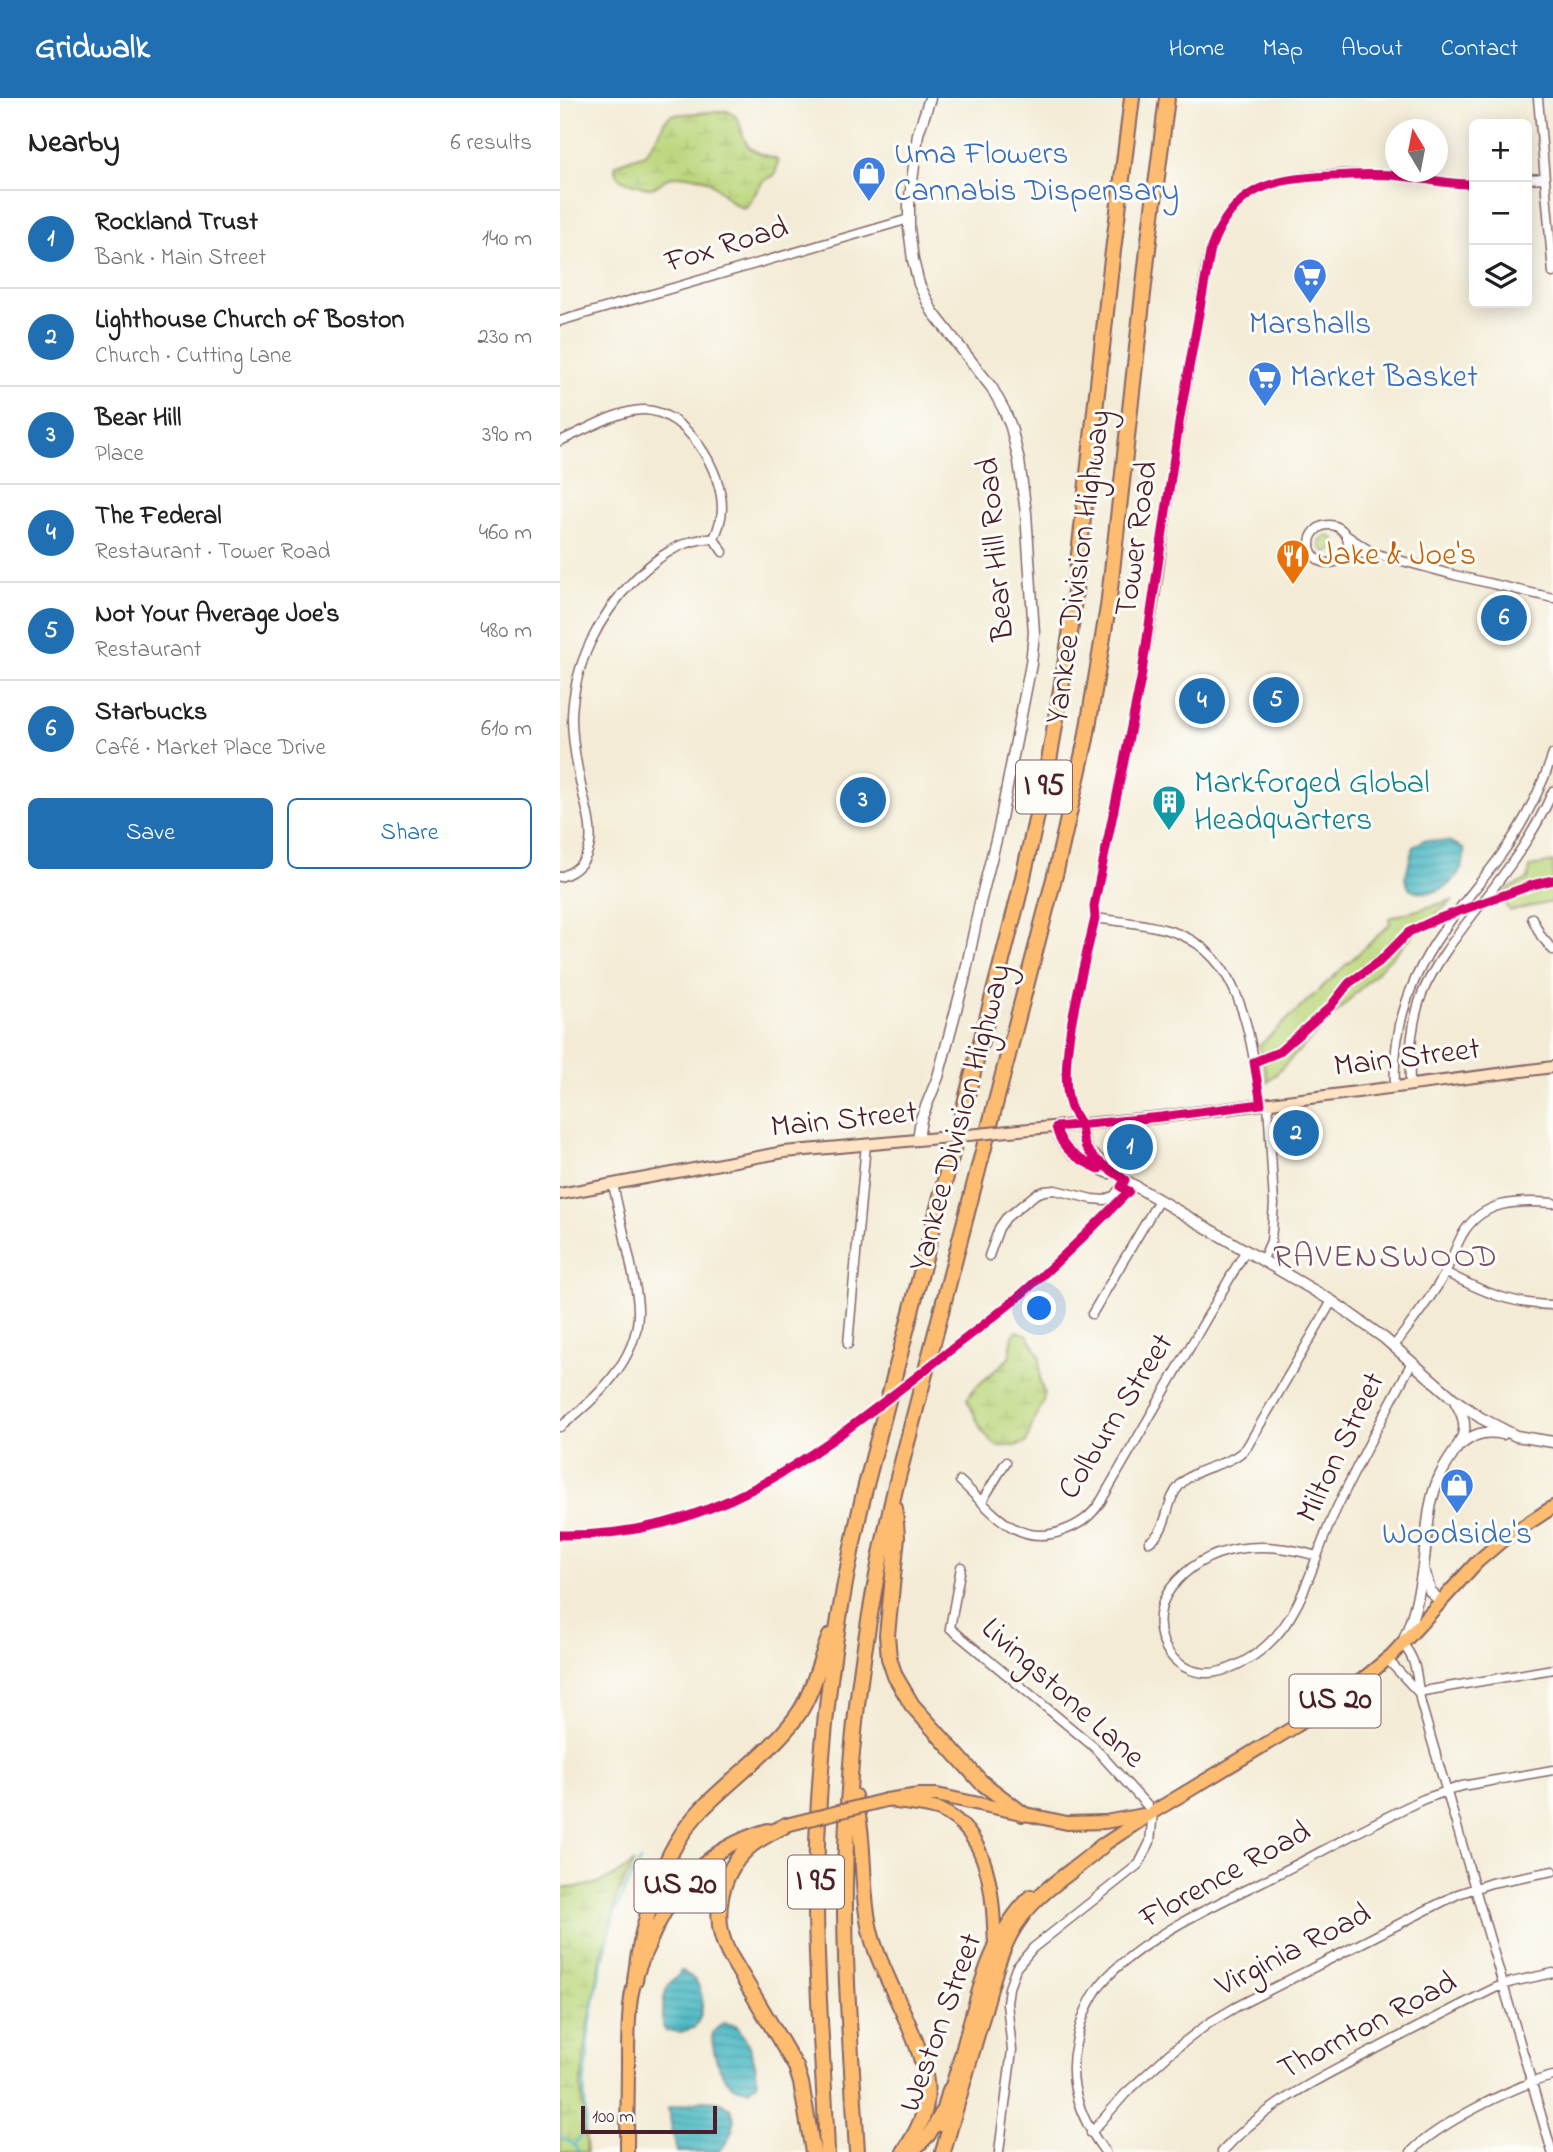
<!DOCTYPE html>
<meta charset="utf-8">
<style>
:root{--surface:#fff;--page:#f2f2f2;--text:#202124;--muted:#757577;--line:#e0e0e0;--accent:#1f6fb2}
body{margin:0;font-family:"Indie Flower",sans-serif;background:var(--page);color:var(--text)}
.controls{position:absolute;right:21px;top:21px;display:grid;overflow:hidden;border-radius:10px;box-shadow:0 4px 18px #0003}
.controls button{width:63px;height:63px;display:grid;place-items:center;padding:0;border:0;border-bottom:2px solid var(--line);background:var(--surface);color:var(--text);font:35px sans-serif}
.compass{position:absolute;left:825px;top:21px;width:63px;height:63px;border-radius:50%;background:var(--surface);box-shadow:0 4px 18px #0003;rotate:350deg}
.scale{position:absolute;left:21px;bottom:18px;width:136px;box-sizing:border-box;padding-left:7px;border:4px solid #4a1f2b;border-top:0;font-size:19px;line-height:24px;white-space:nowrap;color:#4a1f2b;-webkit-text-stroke:5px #fdfcf7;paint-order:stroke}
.you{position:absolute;left:480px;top:1211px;width:24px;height:24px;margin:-18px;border:5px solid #fff;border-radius:50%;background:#1a73e8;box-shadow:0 0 0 10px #1a73e833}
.badge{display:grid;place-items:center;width:46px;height:46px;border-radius:50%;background:var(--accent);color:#fff;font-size:23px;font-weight:700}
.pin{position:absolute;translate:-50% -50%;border:4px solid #fff;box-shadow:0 2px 7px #0006}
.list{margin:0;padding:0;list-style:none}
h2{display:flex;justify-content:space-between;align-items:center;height:91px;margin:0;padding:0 28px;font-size:30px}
h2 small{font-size:23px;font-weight:400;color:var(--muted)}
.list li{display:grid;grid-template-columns:46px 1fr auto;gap:21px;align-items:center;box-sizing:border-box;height:98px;padding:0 28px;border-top:2px solid var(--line)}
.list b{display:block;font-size:26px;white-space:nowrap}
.list p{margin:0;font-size:23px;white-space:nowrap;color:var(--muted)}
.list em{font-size:23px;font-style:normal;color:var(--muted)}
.actions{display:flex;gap:14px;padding:21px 28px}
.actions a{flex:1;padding:16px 0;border:2px solid var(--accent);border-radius:10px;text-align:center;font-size:24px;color:var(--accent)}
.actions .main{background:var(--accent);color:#fff}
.icon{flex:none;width:38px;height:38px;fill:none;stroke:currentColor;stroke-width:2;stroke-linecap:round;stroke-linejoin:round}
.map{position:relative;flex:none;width:993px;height:2054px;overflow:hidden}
header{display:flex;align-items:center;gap:42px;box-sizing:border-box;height:98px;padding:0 35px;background:var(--accent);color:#fff}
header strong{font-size:33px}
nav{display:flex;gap:38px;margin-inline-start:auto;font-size:24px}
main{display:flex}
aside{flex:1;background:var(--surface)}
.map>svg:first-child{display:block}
</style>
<header>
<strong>Gridwalk</strong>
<nav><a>Home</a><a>Map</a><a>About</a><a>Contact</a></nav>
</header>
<main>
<aside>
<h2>Nearby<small>6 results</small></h2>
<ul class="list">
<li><span class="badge">1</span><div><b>Rockland Trust</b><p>Bank · Main Street</p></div><em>140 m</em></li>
<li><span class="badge">2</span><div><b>Lighthouse Church of Boston</b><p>Church · Cutting Lane</p></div><em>230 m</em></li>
<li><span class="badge">3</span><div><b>Bear Hill</b><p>Place</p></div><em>390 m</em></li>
<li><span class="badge">4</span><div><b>The Federal</b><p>Restaurant · Tower Road</p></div><em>460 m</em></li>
<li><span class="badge">5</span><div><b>Not Your Average Joe's</b><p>Restaurant</p></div><em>480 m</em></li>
<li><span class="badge">6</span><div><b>Starbucks</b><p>Café · Market Place Drive</p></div><em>610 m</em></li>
</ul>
<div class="actions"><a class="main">Save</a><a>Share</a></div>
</aside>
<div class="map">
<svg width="993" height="2054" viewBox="0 0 993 2054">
<defs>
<pattern id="wetland-marsh" width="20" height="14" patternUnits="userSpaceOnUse" patternTransform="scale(1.75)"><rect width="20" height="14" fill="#bbd77d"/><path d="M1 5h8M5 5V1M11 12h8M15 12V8" fill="none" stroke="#a2b86c"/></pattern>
<pattern id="water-rules" width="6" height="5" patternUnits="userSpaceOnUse" patternTransform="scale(1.75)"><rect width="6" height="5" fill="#4cbac5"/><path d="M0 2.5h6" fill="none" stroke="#4197a0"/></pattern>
</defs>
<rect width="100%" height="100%" fill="#fdfcf7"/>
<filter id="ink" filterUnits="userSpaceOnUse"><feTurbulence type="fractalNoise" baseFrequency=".0143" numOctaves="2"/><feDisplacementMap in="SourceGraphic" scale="14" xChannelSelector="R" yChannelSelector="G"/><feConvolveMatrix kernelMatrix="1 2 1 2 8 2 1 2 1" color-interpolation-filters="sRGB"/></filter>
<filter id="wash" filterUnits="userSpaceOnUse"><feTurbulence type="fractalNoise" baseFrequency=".00686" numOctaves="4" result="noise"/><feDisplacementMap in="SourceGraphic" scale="28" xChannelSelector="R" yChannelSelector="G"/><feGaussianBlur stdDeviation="1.57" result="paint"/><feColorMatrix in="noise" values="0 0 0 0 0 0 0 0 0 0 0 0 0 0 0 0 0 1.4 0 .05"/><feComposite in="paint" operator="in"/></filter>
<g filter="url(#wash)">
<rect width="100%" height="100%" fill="#f3ebd5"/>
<!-- green -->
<path fill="#bbd77d" stroke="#827b54" stroke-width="2" d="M760 446a8 8 0 1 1 16 0a8 8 0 1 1-16 0Z
M993 764V804L950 813 942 802 941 795 968 781 970 769Z
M893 802 876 816 878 824 857 833 708 984 699 948 830 826 829 820Z"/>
<!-- wetland -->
<path fill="url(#wetland-marsh)" stroke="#827b54" stroke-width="2" d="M166 13C185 18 178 37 189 49 196 56 208 58 216 61L218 64 215 77 203 83 187 108 183 110C164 104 158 83 138 79 129 77 115 77 106 81 101 84 97 89 91 90 84 90 66 84 59 80L55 71 56 66 85 56 100 34 104 24 111 17Z
M456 1233 467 1236 480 1258V1283L484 1295 483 1305 475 1319 466 1345 454 1348H438L433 1345 422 1333 407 1301 414 1291 449 1260C452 1249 450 1242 456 1233Z
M74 1764 57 1798 49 1836 42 1856 28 1931 21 1988 27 2054H0V1790C26 1791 55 1782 74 1764Z"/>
<!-- water -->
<path fill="url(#water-rules)" stroke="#4b6c78" stroke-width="2" d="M864 742 891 744 904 751C907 780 876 805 849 790L845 781 853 749Z
M120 1873H124V1875C145 1884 147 1913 134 1930L120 1934 105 1932 103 1928C103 1909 101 1887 119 1877Z
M163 1925 176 1927C188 1942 199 1967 196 1986L188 1992C182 1991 176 1990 172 1987 158 1976 152 1951 152 1935Z
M143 2002C149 2003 156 2002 161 2004 183 2014 172 2042 158 2054H117L108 2010Z"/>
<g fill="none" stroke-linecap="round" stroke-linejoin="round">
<!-- stream -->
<path stroke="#4cbac5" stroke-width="2.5" d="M0 2038 14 2047 20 2054
M14 2047 24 2032 26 2021 24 1985 28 1957 27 1947 35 1897 54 1817 65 1791 80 1763"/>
</g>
</g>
<g filter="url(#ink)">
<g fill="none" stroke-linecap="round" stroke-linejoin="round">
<!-- minor casing -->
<g stroke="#856666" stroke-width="11">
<path id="minor" d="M978 0 993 175
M967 81 985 80
M0 223 349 121
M0 343C24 333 59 311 85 312 127 314 162 372 162 410 162 421 158 431 154 441L163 454
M750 446a19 19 0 1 1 38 0a19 19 0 1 1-38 0Z
M786 437 813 455 894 477 993 500
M782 459 794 456 813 455
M0 779C16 774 27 763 30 745 33 724 22 698 19 677 15 658 12 638 12 618 14 566 39 517 75 481 96 460 123 439 154 441
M535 820C562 824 593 826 619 836 684 862 691 945 701 1006
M972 820 981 838 993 852
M850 987C849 956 851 925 862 896 876 863 899 835 921 806 949 770 975 735 993 693
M835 989C832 932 850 879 883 833 903 803 928 777 948 747 967 719 982 688 993 656
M520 1027C516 1019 511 1011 509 1002 499 954 524 869 535 820L534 808C557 694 584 580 600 465 610 388 622 311 636 234 641 205 643 174 652 146 660 124 675 105 695 93 726 74 804 74 841 78 866 80 889 87 914 86
M429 1158 439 1130 446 1120 476 1096 484 1093 495 1092 532 1101 545 1102 555 1097 565 1082
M703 1161 711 1143 714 1106 708 1005
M885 1174C923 1194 950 1206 993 1207
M532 1216 599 1102
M288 1246 306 1046
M834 1248C851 1225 870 1202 884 1177 891 1164 895 1150 902 1137 922 1102 958 1102 993 1105
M0 1329C35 1302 77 1263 78 1216 79 1198 73 1179 70 1162 64 1137 59 1112 53 1087
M400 1383C431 1411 456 1450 502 1433 519 1427 531 1419 541 1403L686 1152
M422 1403 446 1364
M589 1444C610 1431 604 1404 620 1387 639 1366 669 1370 687 1349L772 1203
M757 1458C705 1442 647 1444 611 1490 587 1521 602 1572 645 1575 665 1576 692 1561 707 1547 745 1513 753 1460 774 1416 798 1364 826 1314 852 1264
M401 1469 390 1530 534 1649 593 1714 590 1744 579 1766 473 1850 456 1870 449 1890 447 1905 452 1952 439 2054
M842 1545C861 1567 855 1584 862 1609L992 2054
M827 1561 858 1594
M858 1594 993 1571
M531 2035 565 1996 610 1955 649 1925 676 1909 898 1796 931 1785 993 1773
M545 2054C521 2022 506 1985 516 1945 520 1924 528 1903 541 1886 580 1839 667 1801 722 1774 769 1750 816 1723 864 1701L902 1688 993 1672
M662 2054C704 2007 759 1980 814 1952 854 1931 894 1910 935 1890L952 1884 993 1875
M851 2054C878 2026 955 1987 993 1978"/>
</g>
<!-- tertiary casing -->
<g stroke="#856666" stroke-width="13">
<path id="tertiary" d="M520 1027 525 1047 529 1054 565 1082 772 1203 824 1240 894 1301 921 1320 956 1338 993 1344
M496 1029C502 1056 525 1065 549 1075
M358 1042 361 1021 378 979 404 882 420 805 439 730 471 566 474 535 466 415 459 363 451 329 444 312 432 290 372 213 359 186 353 162 349 130V107L358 36 370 0
M899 1348C913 1336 925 1332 943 1336
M865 1475 870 1493 880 1503
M844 1542C856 1513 862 1483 865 1452 868 1427 869 1400 880 1378 893 1349 917 1338 896 1305"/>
</g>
<!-- secondary casing -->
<g stroke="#856666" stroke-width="14">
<path id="secondary" d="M459 1032 601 1019 993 969
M0 1096 224 1054 368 1041"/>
</g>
<!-- primary casing -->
<g stroke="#856666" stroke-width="16">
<path id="primary" d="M326 1702 359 1697H377L507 1725 545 1724 583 1717
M336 1704C350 1706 366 1707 380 1712 431 1735 433 1799 435 1848
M534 1753 593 1714 736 1628 791 1591 832 1557 917 1464 944 1441 993 1409
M388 1999C413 1932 417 1850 471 1798
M67 2054C67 2024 68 1994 68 1963 68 1942 68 1921 71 1900 74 1880 82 1862 90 1844 115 1787 146 1750 208 1732
M352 2054 369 2037 381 2015"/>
</g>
<!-- motorway casing -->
<g stroke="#856666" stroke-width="18">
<path id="motorway" d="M335 1410 337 1439 327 1537 329 1560 335 1578 352 1607 421 1684 463 1716
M294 1698C297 1712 300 1726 301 1740 304 1772 303 1805 311 1836 324 1889 377 1958 365 2011 361 2027 353 2040 344 2054
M226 1727C213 1734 199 1740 188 1750 159 1776 151 1822 169 1856L236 1969 241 1985 253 2054
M75 1883C81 1827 101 1752 142 1711 171 1681 209 1655 234 1622 253 1598 258 1566 270 1538
M381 2026 390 1992
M267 2054C264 1971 256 1888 256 1805 256 1667 272 1530 304 1395L458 801 488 669 510 537 551 169 572 0
M297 2054C292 1964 284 1874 285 1784 287 1651 305 1521 335 1391L496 773 526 641 548 509 589 142 607 0
M383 2054C396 2009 409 1964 422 1919 432 1885 439 1848 461 1819 482 1790 516 1772 542 1748"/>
</g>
<!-- minor -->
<use href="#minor" stroke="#fff" stroke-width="8"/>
<!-- tertiary -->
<use href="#tertiary" stroke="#fff" stroke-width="10"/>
<!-- secondary -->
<use href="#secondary" stroke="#fee4c5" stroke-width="10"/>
<!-- primary -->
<use href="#primary" stroke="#fdbc6f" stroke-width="12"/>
<!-- motorway -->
<use href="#motorway" stroke="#fdbc6f" stroke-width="14"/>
<!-- secondary-bridge casing -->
<g stroke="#856666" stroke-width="14" stroke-linecap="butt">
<path id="secondary-bridge" d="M368 1041 459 1032"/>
</g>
<!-- primary-bridge casing -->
<g stroke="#856666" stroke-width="16" stroke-linecap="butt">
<path id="primary-bridge" d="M226 1727 326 1702"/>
</g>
<!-- secondary-bridge -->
<use href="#secondary-bridge" stroke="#fee4c5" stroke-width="10"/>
<!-- primary-bridge -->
<use href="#primary-bridge" stroke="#fdbc6f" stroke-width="12"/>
<!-- cycleway casing -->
<g stroke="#fdfcf7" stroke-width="13">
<path id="cycleway" d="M539 1071C519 1062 501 1052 496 1029L601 1019 701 1006 694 964 719 954 770 909 789 885 819 864 849 834 877 821 972 787 993 782
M565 1082C553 1073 535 1064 527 1051 522 1044 523 1034 520 1026 517 1019 512 1014 510 1007 496 963 525 866 535 820L534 808 581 581 620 319 651 150C673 89 711 81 770 78 793 77 816 75 840 78 865 80 888 87 914 86
M0 1437C154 1439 250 1361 365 1272 395 1248 427 1225 457 1200 496 1166 533 1130 569 1093L561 1089 565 1082"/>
</g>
<!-- cycleway -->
<use href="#cycleway" stroke="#d6006c" stroke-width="9"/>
</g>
</g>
<!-- icons -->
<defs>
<g id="shop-pin" transform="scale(1.75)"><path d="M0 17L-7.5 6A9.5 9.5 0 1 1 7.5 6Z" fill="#3f7fe0" stroke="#fdfcf7"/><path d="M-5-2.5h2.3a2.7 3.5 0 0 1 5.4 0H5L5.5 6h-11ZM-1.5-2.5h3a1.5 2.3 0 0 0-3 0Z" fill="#fff"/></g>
<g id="supermarket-pin" transform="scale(1.75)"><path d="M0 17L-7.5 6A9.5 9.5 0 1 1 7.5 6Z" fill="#3f7fe0" stroke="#fdfcf7"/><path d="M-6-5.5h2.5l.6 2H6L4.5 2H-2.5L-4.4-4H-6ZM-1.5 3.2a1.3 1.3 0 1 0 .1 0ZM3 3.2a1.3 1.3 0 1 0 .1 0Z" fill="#fff"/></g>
<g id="restaurant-pin" transform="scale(1.75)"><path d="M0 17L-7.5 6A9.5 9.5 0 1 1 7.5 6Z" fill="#e8710a" stroke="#fdfcf7"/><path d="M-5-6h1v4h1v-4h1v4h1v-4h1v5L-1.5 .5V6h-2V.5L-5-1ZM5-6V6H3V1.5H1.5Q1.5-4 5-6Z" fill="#fff"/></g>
<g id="building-pin" transform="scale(1.75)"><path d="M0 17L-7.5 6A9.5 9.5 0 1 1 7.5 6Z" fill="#0f9aa8" stroke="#fdfcf7"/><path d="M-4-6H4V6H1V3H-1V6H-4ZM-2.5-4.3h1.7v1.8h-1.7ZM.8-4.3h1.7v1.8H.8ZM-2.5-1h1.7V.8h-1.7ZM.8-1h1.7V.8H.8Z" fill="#fff"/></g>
</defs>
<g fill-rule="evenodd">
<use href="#shop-pin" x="309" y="75"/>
<use href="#supermarket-pin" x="750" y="177"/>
<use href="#supermarket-pin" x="705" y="280"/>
<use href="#restaurant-pin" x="733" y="458"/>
<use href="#building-pin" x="609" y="704"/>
<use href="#shop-pin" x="897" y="1387"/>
</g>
<g text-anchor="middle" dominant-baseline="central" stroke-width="6" stroke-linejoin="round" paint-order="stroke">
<!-- shield labels -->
<g fill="#fdfcf7" stroke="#806168" stroke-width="2">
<rect x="456" y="662.5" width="56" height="53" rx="5"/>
<rect x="729.5" y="1576.5" width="91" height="53" rx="5"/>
<rect x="228" y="1757.5" width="56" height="53" rx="5"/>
<rect x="74.5" y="1761.5" width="91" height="53" rx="5"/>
</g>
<g font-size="30" font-weight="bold" fill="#4a1f2b">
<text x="484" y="689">I 95</text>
<text x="775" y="1603">US 20</text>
<text x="256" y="1784">I 95</text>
<text x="120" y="1788">US 20</text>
</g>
<!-- shop labels -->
<g font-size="32" fill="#366cbe" stroke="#fdfcf7" text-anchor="start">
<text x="334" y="57">Uma Flowers<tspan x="334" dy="37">Cannabis Dispensary</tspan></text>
<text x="750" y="227" text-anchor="middle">Marshalls</text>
<text x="730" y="280">Market Basket</text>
<text x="897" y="1437" text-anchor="middle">Woodside's</text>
</g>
<!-- street labels -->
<g font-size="32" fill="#4a1f2b" stroke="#fdfcf7">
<text transform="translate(167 148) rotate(-17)">Fox Road</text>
<text transform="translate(578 441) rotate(-82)">Tower Road</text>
<text transform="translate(437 451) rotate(-95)">Bear Hill Road</text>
<text transform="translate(520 469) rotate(-82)">Yankee Division Highway</text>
<text transform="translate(847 961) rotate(-7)">Main Street</text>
<text transform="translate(402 1020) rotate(-75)">Yankee Division Highway</text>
<text transform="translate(284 1023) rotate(-6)">Main Street</text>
<text transform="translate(557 1319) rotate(-58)">Colburn Street</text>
<text transform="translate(782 1350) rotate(-64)">Milton Street</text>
<text transform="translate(502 1596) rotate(42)">Livingstone Lane</text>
<text transform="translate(666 1778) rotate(-29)">Florence Road</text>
<text transform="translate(734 1853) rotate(-27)">Virginia Road</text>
<text transform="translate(382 1925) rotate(-70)">Weston Street</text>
<text transform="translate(808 1929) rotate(-28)">Thornton Road</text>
</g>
<!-- food labels -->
<g font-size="32" fill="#c56008" stroke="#fdfcf7" text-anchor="start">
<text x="758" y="458">Jake &amp; Joe's</text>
</g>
<!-- culture labels -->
<g font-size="32" fill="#0d838f" stroke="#fdfcf7" text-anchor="start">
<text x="634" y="686">Markforged Global<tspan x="634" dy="37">Headquarters</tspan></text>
</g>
<!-- neighbourhood labels -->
<g font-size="33" letter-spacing="2" fill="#785166" stroke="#fdfcf7">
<text x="826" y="1160">RAVENSWOOD</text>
</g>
</g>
</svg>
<div class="controls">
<button>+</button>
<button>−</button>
<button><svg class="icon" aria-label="layers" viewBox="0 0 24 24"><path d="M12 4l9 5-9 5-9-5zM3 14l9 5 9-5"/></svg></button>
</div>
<svg class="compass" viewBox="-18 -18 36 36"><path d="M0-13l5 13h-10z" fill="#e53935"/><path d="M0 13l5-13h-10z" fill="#757577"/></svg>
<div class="scale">100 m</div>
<div class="you"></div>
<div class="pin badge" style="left:570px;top:1049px">1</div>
<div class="pin badge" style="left:736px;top:1035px">2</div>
<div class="pin badge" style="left:303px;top:702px">3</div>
<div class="pin badge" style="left:642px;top:603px">4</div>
<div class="pin badge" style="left:716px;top:602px">5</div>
<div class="pin badge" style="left:944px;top:520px">6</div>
</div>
</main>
